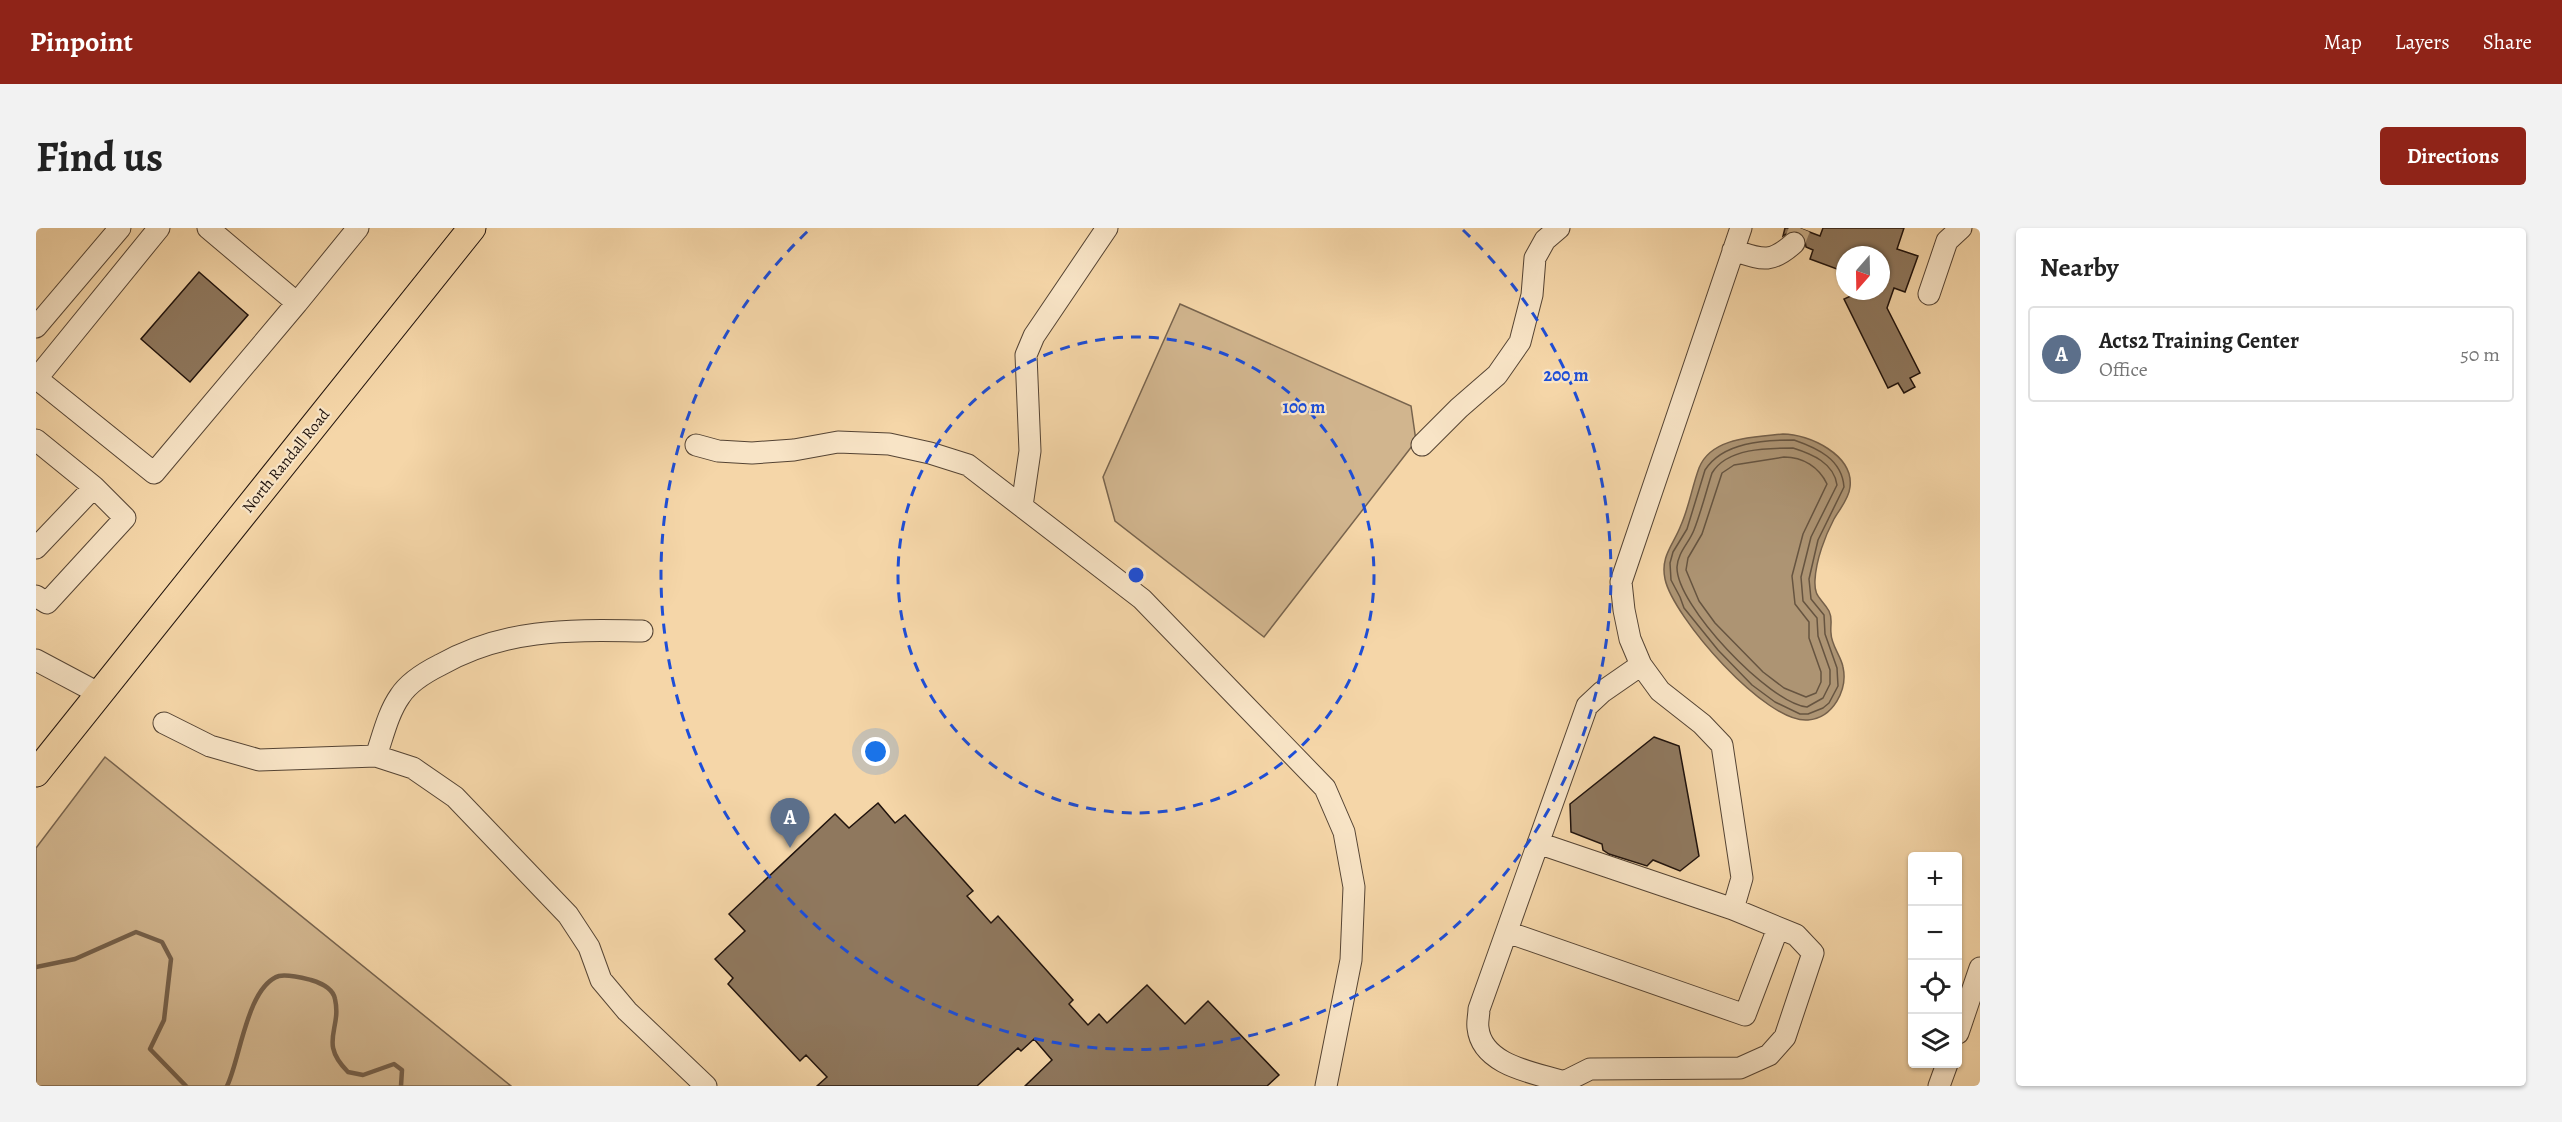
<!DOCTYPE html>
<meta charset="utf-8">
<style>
:root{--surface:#fff;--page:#f2f2f2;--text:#222;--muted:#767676;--line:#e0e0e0;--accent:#8f2418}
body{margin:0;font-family:Alegreya,serif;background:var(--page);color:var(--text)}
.controls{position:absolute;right:18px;bottom:18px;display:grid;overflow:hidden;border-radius:6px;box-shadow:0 2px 4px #0004}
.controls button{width:54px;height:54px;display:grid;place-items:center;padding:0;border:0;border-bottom:2px solid var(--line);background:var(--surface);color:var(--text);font:30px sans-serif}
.compass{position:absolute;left:1800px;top:18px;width:54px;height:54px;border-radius:50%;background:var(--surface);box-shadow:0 2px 4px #0004;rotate:200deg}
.you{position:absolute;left:840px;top:524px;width:21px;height:21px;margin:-15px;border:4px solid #fff;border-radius:50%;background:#1a73e8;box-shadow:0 0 0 9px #1a73e833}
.badge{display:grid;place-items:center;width:39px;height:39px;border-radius:50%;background:var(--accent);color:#fff;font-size:20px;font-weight:700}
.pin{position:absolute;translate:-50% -50px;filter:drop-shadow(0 2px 3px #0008)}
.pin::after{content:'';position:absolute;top:32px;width:21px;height:18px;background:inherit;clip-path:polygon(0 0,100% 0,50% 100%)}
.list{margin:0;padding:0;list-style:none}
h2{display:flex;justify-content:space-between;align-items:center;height:78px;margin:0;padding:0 24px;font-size:26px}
h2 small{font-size:20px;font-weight:400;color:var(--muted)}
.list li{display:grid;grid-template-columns:39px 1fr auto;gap:18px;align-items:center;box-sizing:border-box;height:96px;margin:0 12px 12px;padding:0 12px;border:2px solid var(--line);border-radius:6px}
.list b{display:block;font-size:22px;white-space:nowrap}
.list p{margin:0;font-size:20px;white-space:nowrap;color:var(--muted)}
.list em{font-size:20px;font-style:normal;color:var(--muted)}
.icon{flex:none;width:33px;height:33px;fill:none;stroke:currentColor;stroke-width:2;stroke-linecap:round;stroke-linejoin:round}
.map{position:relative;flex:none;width:1944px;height:858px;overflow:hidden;border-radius:6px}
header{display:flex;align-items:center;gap:36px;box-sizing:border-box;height:84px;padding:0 30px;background:var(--accent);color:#fff}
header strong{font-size:28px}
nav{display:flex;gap:33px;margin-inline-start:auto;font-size:21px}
.intro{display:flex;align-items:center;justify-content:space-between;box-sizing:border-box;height:144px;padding:0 36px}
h1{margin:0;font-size:42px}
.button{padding:15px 27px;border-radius:6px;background:var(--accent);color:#fff;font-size:21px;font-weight:700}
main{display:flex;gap:36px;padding:0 36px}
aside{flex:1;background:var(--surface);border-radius:6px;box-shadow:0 2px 4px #0004}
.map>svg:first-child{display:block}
</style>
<header>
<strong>Pinpoint</strong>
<nav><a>Map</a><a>Layers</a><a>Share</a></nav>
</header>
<div class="intro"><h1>Find us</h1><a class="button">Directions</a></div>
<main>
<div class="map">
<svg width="1944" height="858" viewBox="0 0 1944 858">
<rect width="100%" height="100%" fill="#f5d6a8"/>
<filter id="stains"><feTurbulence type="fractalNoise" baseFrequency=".00333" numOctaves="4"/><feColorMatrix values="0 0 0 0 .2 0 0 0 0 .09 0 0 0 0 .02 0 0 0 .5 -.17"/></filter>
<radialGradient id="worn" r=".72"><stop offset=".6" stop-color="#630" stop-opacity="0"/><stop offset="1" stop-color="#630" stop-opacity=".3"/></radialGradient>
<!-- green -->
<path fill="#d1b58e" stroke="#78644e" stroke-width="1.5" d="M1144 76 1375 178 1380 213 1228 409 1079 293 1067 249Z
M69 529 475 858H0V620Z"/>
<!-- water -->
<path fill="#ad9473" stroke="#75604a" stroke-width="1.5" d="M1747 206C1773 206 1818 227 1814 259 1813 271 1803 282 1798 291 1789 308 1780 332 1779 352 1778 370 1785 369 1793 383 1797 391 1794 397 1795 405 1795 417 1805 428 1807 439 1812 462 1797 490 1772 492 1730 496 1637 389 1629 351 1624 328 1638 316 1645 297 1653 279 1656 259 1663 240 1675 209 1719 209 1747 206Z"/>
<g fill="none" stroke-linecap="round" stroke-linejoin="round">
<!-- shore -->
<path stroke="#665440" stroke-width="1.5" d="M1758 212C1781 220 1806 231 1808 259L1782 312 1773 351 1775 371 1788 387 1789 406 1801 440 1802 458 1793 475 1787 480 1772 486H1764L1739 474 1716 457 1682 422 1648 380 1644 369 1635 352 1634 335 1637 324 1651 301 1669 242C1687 214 1728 212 1758 212Z
M1757 220C1776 226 1798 235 1801 257L1775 309 1765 349 1767 373 1781 390 1782 408 1794 442V456L1787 470 1771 479C1733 475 1640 377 1641 339 1642 324 1653 315 1658 302 1665 284 1670 264 1676 245 1691 220 1731 220 1757 220Z
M1748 229C1767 229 1783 239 1791 256L1767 306 1756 348 1759 376 1773 394V410L1785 444V454L1780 465 1770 469 1748 460 1727 444 1679 395 1663 373 1650 342 1652 330 1666 306 1686 245 1698 237Z"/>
<!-- stream -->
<path stroke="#75604a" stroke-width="4.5" d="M0 739 39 731 100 704 126 714 135 731 128 792 114 821 150 858
M191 858C204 832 211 758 243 748 252 746 267 750 275 752 285 755 297 760 299 771 306 802 282 814 312 844L327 847 358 836 366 842 365 858"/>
</g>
<!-- building -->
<path fill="#8f785e" stroke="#20130d" stroke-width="1.5" d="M1749 0H1763L1784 8 1787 0H1868L1861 21 1882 28 1869 64 1858 60 1851 80 1884 145 1874 150 1879 159 1868 165 1862 155 1852 160 1808 71 1817 67 1818 63H1845V27H1809V44L1774 31 1777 22 1770 19 1768 7 1756 2 1747 8Z
M163 44 212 87 154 154 105 111Z
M1618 509 1643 518 1663 628 1644 643 1617 632 1611 638 1573 626 1567 622 1566 616 1535 604 1534 576Z
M842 575 859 595 869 587 937 663 931 668 955 695 962 688 1037 772 1033 776 1052 797 1063 786 1071 795 1111 757 1149 796 1172 773 1243 847 1231 858H989L1016 832 998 811 985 823 982 820 941 858H781L791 849 770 827 764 833 692 756 697 750 679 731 709 703 693 686 799 586 813 600Z"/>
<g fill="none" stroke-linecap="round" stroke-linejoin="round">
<!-- minor-tunnel -->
<path stroke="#caaf89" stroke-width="21" stroke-dasharray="21 10" stroke-linecap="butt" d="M1758 15 1764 0"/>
<!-- minor casing -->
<g stroke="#554434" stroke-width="23">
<path id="minor" d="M172 0 261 75 322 0
M1697 22C1725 31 1734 37 1758 15
M1893 66 1911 13 1925 0
M0 99 84 0
M0 150 118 245 261 75
M1 150 123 0
M0 212 58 259 0 320
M660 217 682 223 716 225 758 222 802 214 853 216 894 225 932 237 1106 371 1289 560 1308 604 1318 659 1315 732 1290 858
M1386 217 1423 180 1461 147 1484 114 1496 67 1499 30 1509 12 1523 0
M986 278 994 223 990 127 998 108 1071 0
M0 368 11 375 89 290 58 259
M606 403C533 402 470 400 404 437 390 444 373 454 364 468 352 485 347 508 340 528L377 540 419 569 532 687 553 719 565 752 591 783 670 858
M0 432 64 466
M1605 437 1566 464 1551 478 1443 781C1443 787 1441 794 1442 800 1446 838 1500 845 1528 854L1554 841 1704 840 1733 827 1749 809 1777 725 1760 707 1697 681 1706 650 1686 517 1666 496 1624 463 1605 437 1594 411 1588 382 1585 354 1705 0
M128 495 174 518 223 532 340 528
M1502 615 1697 681
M1471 704 1709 787 1742 700
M1922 805 1944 740
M1903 858 1911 836"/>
</g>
<!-- major casing -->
<g stroke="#20130d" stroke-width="29">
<path id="major" d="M0 545 436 0"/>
</g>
<!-- minor -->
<use href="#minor" stroke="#f8e4c6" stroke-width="21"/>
<!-- major -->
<use href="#major" stroke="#f5d6a8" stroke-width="27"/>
</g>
<!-- distance rings -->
<g fill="none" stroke="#1d4ed8" stroke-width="3" stroke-dasharray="10 8">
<circle cx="1100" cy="347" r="238"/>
<path d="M1427 2A475 475 0 1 1 773 2"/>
</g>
<g text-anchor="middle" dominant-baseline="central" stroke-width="4.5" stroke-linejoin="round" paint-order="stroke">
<!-- street labels -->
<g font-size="16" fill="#20130d" stroke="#f8e4c6">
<text transform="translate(250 233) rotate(-51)">North Randall Road</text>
</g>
</g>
<circle cx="1100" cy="347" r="9" fill="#1d4ed8" stroke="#f8e4c6" stroke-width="3"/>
<g font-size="18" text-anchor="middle" font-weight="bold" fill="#1d4ed8" stroke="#f8e4c6" stroke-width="4.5" stroke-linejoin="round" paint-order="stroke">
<text x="1530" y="153">200 m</text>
<text x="1268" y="185">100 m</text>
</g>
<rect width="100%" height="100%" filter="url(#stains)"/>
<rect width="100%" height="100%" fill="url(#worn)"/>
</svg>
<div class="controls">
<button>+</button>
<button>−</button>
<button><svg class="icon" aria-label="locate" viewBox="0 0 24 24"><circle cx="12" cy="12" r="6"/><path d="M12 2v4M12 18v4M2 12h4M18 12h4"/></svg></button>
<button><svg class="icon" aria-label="layers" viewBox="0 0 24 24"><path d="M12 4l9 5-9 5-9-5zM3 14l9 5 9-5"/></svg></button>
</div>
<svg class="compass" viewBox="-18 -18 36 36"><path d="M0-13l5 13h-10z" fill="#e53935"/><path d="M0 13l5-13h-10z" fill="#767676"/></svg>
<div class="you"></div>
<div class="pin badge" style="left:754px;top:620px;background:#5c6f8a">A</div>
</div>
<aside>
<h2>Nearby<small></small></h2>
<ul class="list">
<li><span class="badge" style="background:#5c6f8a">A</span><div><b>Acts2 Training Center</b><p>Office</p></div><em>50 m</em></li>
</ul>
</aside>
</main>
